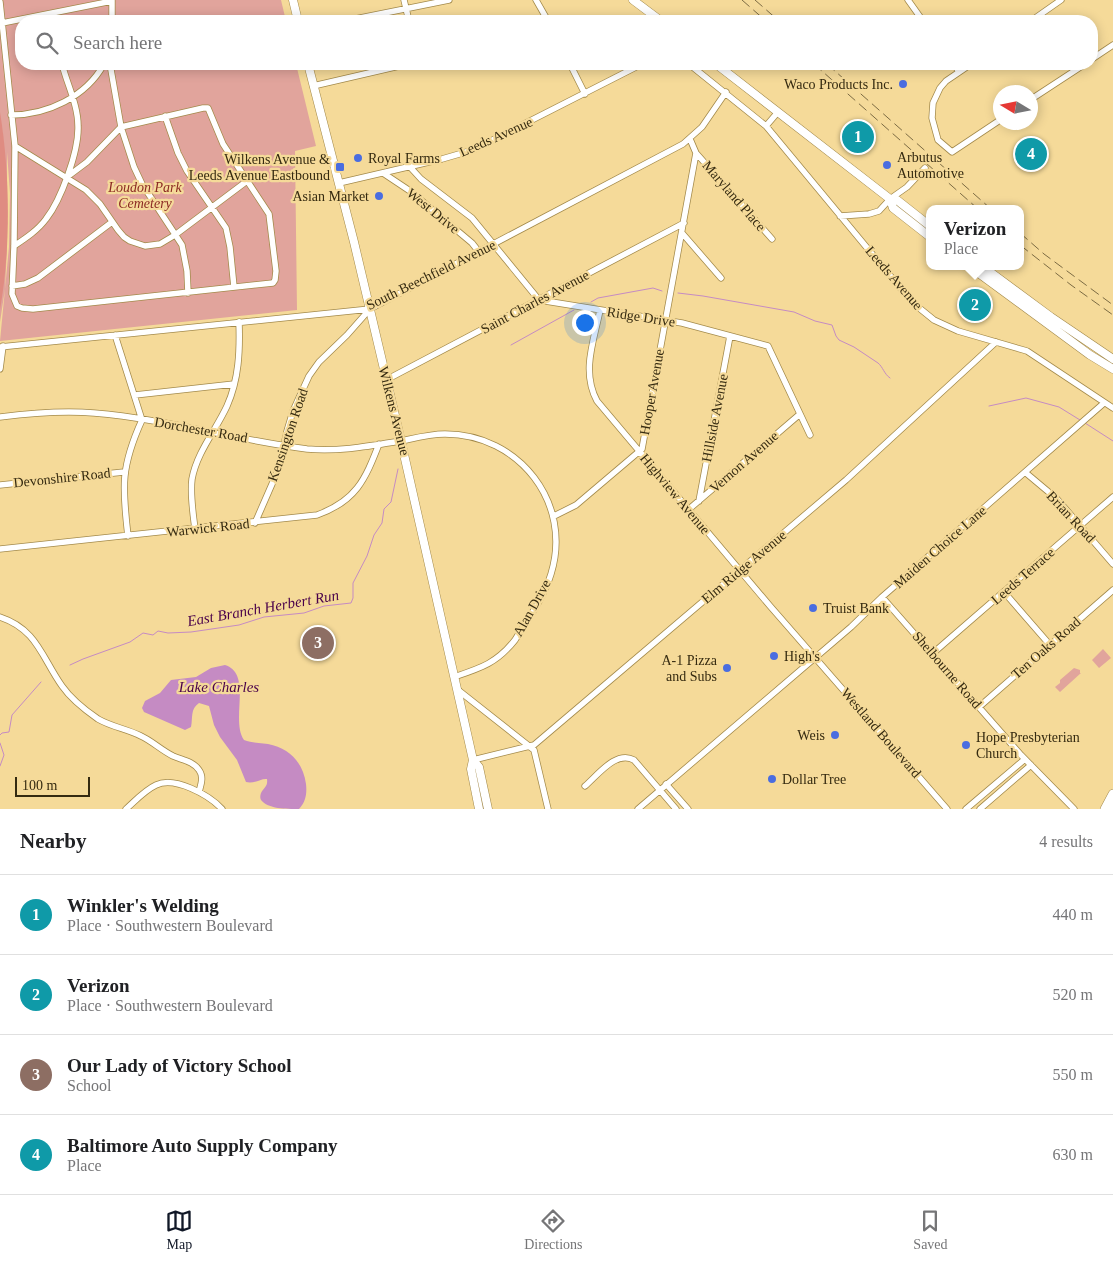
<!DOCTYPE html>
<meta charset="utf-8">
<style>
:root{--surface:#fff;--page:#f6f6f6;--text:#202124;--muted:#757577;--line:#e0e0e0;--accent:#111827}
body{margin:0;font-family:"Times New Roman",serif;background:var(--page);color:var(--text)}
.compass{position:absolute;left:993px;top:85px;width:45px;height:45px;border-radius:50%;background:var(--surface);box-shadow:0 2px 12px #0003;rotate:280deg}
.scale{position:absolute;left:15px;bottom:12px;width:75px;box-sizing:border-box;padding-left:5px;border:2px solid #352a10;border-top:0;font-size:14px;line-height:18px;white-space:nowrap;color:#352a10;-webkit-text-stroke:4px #f5da99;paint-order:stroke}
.you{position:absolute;left:584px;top:322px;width:18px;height:18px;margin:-12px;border:4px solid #fff;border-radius:50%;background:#1a73e8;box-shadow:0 0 0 8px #1a73e833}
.badge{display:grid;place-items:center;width:32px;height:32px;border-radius:50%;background:var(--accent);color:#fff;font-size:16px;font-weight:700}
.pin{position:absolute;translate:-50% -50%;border:2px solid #fff;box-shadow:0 1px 5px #0006}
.popup{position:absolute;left:926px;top:205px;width:98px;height:65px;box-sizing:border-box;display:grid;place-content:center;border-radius:10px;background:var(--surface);filter:drop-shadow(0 1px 4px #0005);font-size:16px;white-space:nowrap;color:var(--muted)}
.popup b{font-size:19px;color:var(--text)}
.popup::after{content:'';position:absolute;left:50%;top:100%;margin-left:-10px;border:10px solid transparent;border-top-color:var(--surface)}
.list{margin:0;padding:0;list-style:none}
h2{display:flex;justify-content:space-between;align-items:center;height:65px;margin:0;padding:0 20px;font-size:21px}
h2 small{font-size:16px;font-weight:400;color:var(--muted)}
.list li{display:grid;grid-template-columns:32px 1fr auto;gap:15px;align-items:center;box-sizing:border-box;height:80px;padding:0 20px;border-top:1px solid var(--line)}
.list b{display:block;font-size:19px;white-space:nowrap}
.list p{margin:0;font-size:16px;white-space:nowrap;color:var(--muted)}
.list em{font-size:16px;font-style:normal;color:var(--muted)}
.icon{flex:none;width:28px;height:28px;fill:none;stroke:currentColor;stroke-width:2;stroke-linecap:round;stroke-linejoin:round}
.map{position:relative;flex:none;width:1113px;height:809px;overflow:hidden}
.search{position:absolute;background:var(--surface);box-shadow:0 2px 12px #0003;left:15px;right:15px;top:15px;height:55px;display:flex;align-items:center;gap:12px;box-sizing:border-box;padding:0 18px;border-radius:20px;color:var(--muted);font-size:19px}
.sheet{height:385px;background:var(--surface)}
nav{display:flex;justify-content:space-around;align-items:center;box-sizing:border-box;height:70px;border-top:1px solid var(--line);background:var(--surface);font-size:14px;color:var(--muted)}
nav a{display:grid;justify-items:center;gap:2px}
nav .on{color:var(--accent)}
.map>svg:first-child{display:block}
</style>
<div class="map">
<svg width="1113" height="809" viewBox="0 0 1113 809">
<rect width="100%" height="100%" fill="#f5da99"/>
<!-- green -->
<path fill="#e1a49c" d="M0 0H281L286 21H21V64H296L316 146 295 151 297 310 0 341 9 247 10 193 7 152V247L5 289 0 322Z
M1103 649 1111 658 1099 668 1092 660Z
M1074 668 1080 670V673H1081L1060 692 1055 687 1060 683V680Z"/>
<!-- forest -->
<path fill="#df8c82" d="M0 112C10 174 11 247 0 310Z"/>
<!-- water -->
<path fill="#c58bc3" d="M225 665C253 674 230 720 244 740 252 743 260 743 268 744 289 748 303 762 306 784 307 793 306 802 299 809 286 809 268 809 261 800 260 798 260 796 261 793 264 787 268 787 267 779 261 778 255 784 246 782L237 760 220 737 214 725 209 706 199 703C190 709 193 718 191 727L185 730 144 712 142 708 145 701 160 693 171 680 196 677 211 668Z"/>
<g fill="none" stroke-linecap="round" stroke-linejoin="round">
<!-- stream -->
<path stroke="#c58bc3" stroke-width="1" d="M678 293 703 296 794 312 815 321 832 325 836 336 839 340 854 347 878 363C883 367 884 374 890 378
M591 302 598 298 653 288 662 291
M511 345 574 310
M989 406 1026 398 1059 407 1080 420
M1085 423 1113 441
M70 665 83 659 130 642 143 633 153 635 158 631 168 633 191 632 239 625 264 617 304 613 324 606 351 603 353 598V583L367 556 374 535 382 523 384 509 391 502 398 469
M0 735 2 733 9 732 12 715 41 682
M0 743 4 755 0 766"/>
<!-- minor casing -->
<g stroke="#a38a4b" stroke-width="7">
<path id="minor" d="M404 0 409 21
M536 0 548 21
M908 0 923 21
M0 2 15 146 14 246 12 294 17 306 22 308 33 309 273 283 275 280 276 271 269 214 223 144 208 108H203L121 127 110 64
M112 21V0
M345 21 449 0
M1031 21 1061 0
M2 23 112 1
M1092 59 1113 45
M570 64 585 94
M689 64 766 126 902 290 913 303 934 320 958 331 1027 351 1113 408
M954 64 959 72
M971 64 946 81 940 88 933 103 932 118 938 140 952 152 1000 120
M313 86 408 64
M1030 100 1085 64
M11 115C47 115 86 97 104 64
M165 116 178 153 187 171 226 228 230 247 234 287
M766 126 778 112
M15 146 86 190 100 204 118 230 124 237 130 241 145 246 160 244 175 235 247 181
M696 153 772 239
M410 167 421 179 472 218 539 300 682 323 768 346 810 435
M383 173 410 191 472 243 479 252
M67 177 87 162 121 127 134 167 142 184 182 245 187 271 188 293
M339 183 442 159 473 150 642 64
M840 216 869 214 879 211 890 199 907 187 925 168
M682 233 721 278
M14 246C26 238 38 230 46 219 61 200 79 151 78 126 78 105 67 84 62 64
M12 286 25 284 38 278 112 222
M600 310C594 341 581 371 597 401L770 606 947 809
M115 335 142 420C121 466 122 486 128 536
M0 347 370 309 683 144 702 127 726 92
M0 369 3 346
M386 380 684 223
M135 395 234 384
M0 417C31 413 63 410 94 413 166 419 236 440 307 449 338 452 370 446 401 441 415 438 430 434 445 434 519 434 573 503 551 574 544 597 528 619 515 640 497 663 481 668 454 677
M1026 473 1057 499 1113 564
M0 485 124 472
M699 501 730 336
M688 510 800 414
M554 516 576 505 642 449 696 153 690 139
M255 523 279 468 287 431 293 411 309 376 319 362 347 335 370 309
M195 529C193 513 190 495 192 479 197 452 216 430 227 406 239 379 240 351 239 322
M0 549 317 515C356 501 365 480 379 444
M1004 592 1050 645
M882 597 1021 755 1074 809
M0 617C37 629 42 658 62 686 71 699 85 710 98 719 112 727 127 729 141 736 152 741 161 750 173 756 182 760 193 761 199 770 204 777 201 784 199 792
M932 654 1113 497
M458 690 534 750 548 809
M979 707 1113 590
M473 760 534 745 846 480 996 342
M666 784 688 809
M585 786C598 775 616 750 634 760L676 809
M126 809C135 801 145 790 156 785 175 776 209 795 222 809
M638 809 851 627 882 597 1104 403
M966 809 1025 759
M980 809 1031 765"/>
</g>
<!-- major casing -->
<g stroke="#a38a4b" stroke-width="9">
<path id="major" d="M293 0 298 21
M633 0 661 21
M308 64 354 242 401 441 473 760 479 767 488 809
M716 64 890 199 893 208 930 237
M890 199 897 200 930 226
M969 266 1090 355 1113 369
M982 266 1051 317 1113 359
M473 760 471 769 479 809"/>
</g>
<!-- highway casing -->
<g stroke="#a38a4b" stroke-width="10">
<path id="highway" d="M1105 809 1113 794
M1112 809 1113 807"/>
</g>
<!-- minor -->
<use href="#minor" stroke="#fff" stroke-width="5.5"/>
<!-- major -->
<use href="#major" stroke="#fff" stroke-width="8"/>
<!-- highway -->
<use href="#highway" stroke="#fff" stroke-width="9"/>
<!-- rail -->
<path stroke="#7c6b43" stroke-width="1" stroke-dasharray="10 5" stroke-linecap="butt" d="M742 0 766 21
M755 0 779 21
M814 64 978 209
M827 64 991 209
M1020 233 1044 254 1113 305
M1020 245 1071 285 1113 315"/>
</g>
<!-- markers -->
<g fill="#4a6de0" stroke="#f5da99" stroke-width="2">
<circle cx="903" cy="84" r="5"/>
<circle cx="358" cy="158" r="5"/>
<circle cx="887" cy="165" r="5"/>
<rect x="335" y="162" width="10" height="10" rx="2.5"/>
<circle cx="379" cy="196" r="5"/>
<circle cx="813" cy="608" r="5"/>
<circle cx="774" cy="656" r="5"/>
<circle cx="727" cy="668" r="5"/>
<circle cx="835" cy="735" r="5"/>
<circle cx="966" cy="745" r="5"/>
<circle cx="772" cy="779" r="5"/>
</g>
<g text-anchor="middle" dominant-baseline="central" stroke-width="4.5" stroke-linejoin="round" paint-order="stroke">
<!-- poi labels -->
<g font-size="14" fill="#352a10" stroke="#f5da99" text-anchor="start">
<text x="893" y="84" text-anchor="end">Waco Products Inc.</text>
<text x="897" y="157">Arbutus<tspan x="897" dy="16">Automotive</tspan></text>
<text x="368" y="158">Royal Farms</text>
<text x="330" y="159" text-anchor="end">Wilkens Avenue &amp;<tspan x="330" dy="16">Leeds Avenue Eastbound</tspan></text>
<text x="369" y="196" text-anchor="end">Asian Market</text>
<text x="823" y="608">Truist Bank</text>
<text x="784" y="656">High's</text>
<text x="717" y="660" text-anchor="end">A-1 Pizza<tspan x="717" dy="16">and Subs</tspan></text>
<text x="825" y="735" text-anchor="end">Weis</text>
<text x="976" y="737">Hope Presbyterian<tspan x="976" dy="16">Church</tspan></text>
<text x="782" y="779">Dollar Tree</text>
</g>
<!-- street labels -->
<g font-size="14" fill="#352a10" stroke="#f5da99">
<text transform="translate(496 137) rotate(-24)">Leeds Avenue</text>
<text transform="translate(734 196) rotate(49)">Maryland Place</text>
<text transform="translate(433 211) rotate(39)">West Drive</text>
<text transform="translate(431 275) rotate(-26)">South Beechfield Avenue</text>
<text transform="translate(894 278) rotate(49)">Leeds Avenue</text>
<text transform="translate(535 302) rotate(-28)">Saint Charles Avenue</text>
<text transform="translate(641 317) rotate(9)">Ridge Drive</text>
<text transform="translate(652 392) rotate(-80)">Hooper Avenue</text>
<text transform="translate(394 411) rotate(76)">Wilkens Avenue</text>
<text transform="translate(715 418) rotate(-79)">Hillside Avenue</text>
<text transform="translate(201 430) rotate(10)">Dorchester Road</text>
<text transform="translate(288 435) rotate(-71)">Kensington Road</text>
<text transform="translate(744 462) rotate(-41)">Vernon Avenue</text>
<text transform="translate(62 478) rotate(-6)">Devonshire Road</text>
<text transform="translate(675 494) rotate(50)">Highview Avenue</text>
<text transform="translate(1071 517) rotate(47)">Brian Road</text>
<text transform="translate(208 528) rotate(-6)">Warwick Road</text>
<text transform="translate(940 547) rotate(-41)">Maiden Choice Lane</text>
<text transform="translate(744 567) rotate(-40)">Elm Ridge Avenue</text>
<text transform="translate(1023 576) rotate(-41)">Leeds Terrace</text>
<text transform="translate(532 608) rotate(-61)">Alan Drive</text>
<text transform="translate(1046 648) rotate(-41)">Ten Oaks Road</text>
<text transform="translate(947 670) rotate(49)">Shelbourne Road</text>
<text transform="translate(881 733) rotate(49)">Westland Boulevard</text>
</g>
<!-- park labels -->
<g font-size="14" font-style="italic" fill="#8b2923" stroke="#f5da99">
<text x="145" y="187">Loudon Park<tspan x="145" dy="16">Cemetery</tspan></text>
</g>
<!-- water labels -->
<g font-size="15" font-style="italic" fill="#49004a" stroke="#f5da99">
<text transform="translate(263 608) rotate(-10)">East Branch Herbert Run</text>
<text x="219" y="687">Lake Charles</text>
</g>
</g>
</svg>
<svg class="compass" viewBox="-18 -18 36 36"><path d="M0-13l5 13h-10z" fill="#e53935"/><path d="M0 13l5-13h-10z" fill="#757577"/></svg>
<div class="scale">100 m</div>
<div class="you"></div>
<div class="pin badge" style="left:858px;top:137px;background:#0f9aa8">1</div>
<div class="pin badge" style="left:975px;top:305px;background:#0f9aa8">2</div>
<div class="popup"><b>Verizon</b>Place</div>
<div class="pin badge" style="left:318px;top:643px;background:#8d6e63">3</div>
<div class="pin badge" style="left:1031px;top:154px;background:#0f9aa8">4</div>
<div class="search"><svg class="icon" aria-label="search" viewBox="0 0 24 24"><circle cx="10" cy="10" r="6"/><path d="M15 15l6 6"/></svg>Search here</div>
</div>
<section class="sheet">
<h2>Nearby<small>4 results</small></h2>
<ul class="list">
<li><span class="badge" style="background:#0f9aa8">1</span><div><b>Winkler's Welding</b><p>Place · Southwestern Boulevard</p></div><em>440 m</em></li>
<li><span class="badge" style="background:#0f9aa8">2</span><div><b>Verizon</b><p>Place · Southwestern Boulevard</p></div><em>520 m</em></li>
<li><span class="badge" style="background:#8d6e63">3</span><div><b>Our Lady of Victory School</b><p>School</p></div><em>550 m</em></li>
<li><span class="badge" style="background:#0f9aa8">4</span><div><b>Baltimore Auto Supply Company</b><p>Place</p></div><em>630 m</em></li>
</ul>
</section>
<nav>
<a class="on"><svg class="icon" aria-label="map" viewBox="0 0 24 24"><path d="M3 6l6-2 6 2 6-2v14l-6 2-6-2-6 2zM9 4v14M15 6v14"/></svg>Map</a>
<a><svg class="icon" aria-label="directions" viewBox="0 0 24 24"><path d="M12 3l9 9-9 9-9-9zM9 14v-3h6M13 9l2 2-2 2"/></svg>Directions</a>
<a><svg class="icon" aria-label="saved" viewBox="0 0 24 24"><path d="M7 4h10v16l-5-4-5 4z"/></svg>Saved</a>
</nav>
